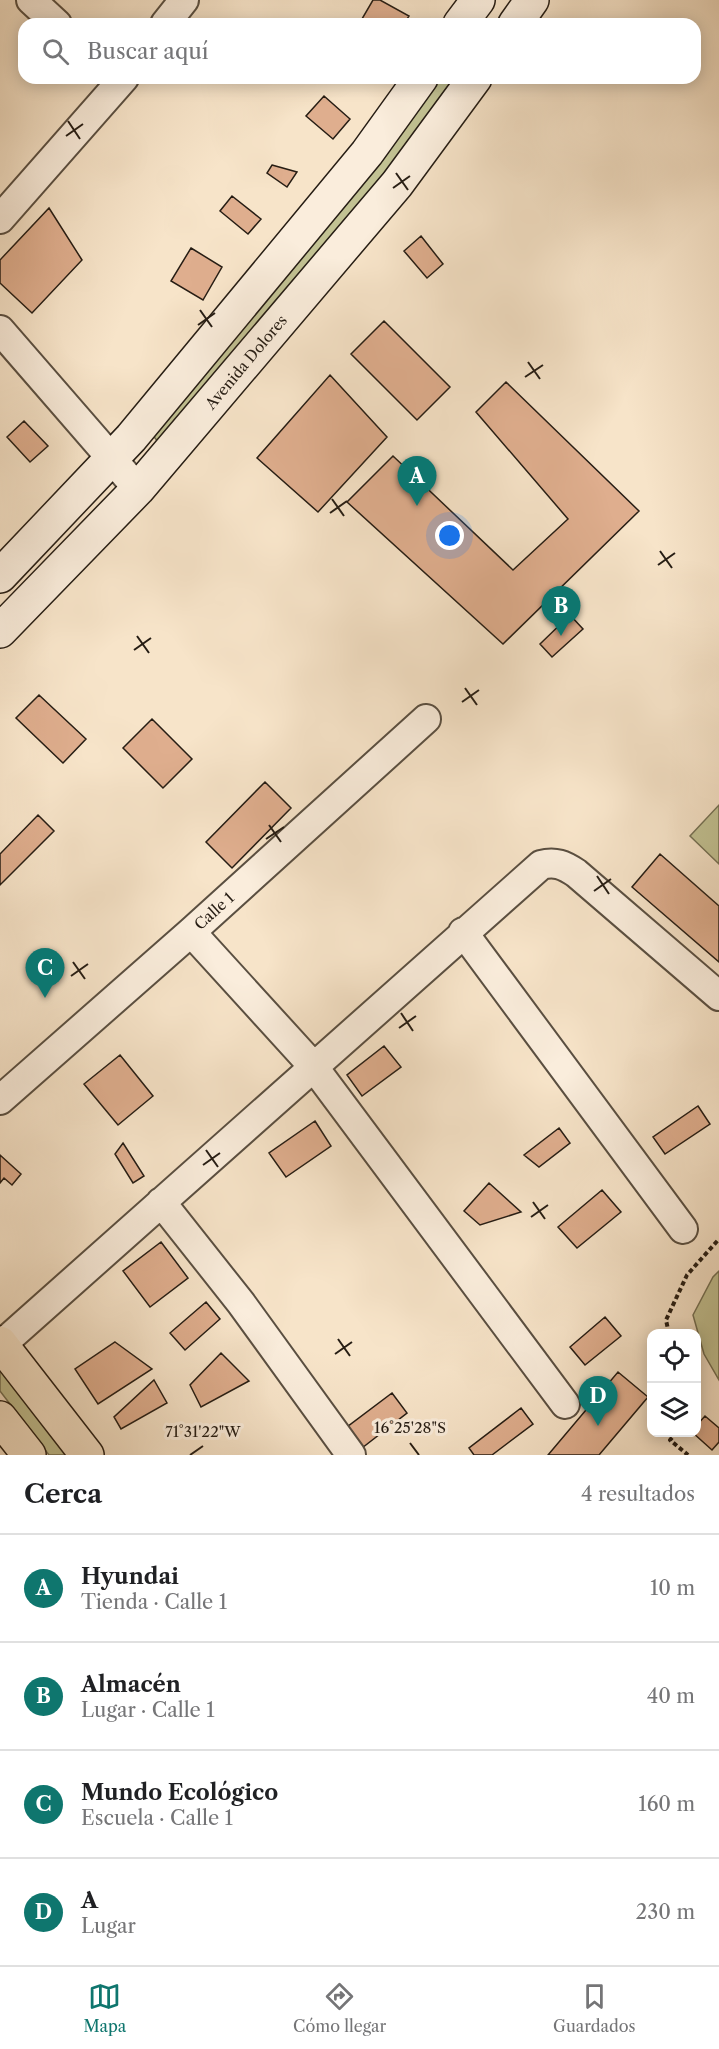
<!DOCTYPE html>
<html lang="es">
<meta charset="utf-8">
<style>
:root{--surface:#fff;--page:#f6f6f6;--text:#202124;--muted:#757577;--line:#e0e0e0;--accent:#0f766e}
body{margin:0;font-family:"Libre Caslon Text",serif;background:var(--page);color:var(--text)}
.controls{position:absolute;right:18px;bottom:18px;display:grid;overflow:hidden;border-radius:12px;box-shadow:0 3px 15px #0003}
.controls button{width:54px;height:54px;display:grid;place-items:center;padding:0;border:0;border-bottom:2px solid var(--line);background:var(--surface);color:var(--text);font:30px sans-serif}
.you{position:absolute;left:450px;top:536px;width:21px;height:21px;margin:-15px;border:4px solid #fff;border-radius:50%;background:#1a73e8;box-shadow:0 0 0 9px #1a73e833}
.badge{display:grid;place-items:center;width:39px;height:39px;border-radius:50%;background:var(--accent);color:#fff;font-size:20px;font-weight:700}
.pin{position:absolute;translate:-50% -50px;filter:drop-shadow(0 2px 3px #0008)}
.pin::after{content:'';position:absolute;top:32px;width:21px;height:18px;background:inherit;clip-path:polygon(0 0,100% 0,50% 100%)}
.list{margin:0;padding:0;list-style:none}
h2{display:flex;justify-content:space-between;align-items:center;height:78px;margin:0;padding:0 24px;font-size:26px}
h2 small{font-size:20px;font-weight:400;color:var(--muted)}
.list li{display:grid;grid-template-columns:39px 1fr auto;gap:18px;align-items:center;box-sizing:border-box;height:108px;padding:0 24px;border-top:2px solid var(--line)}
.list b{display:block;font-size:22px;white-space:nowrap}
.list p{margin:0;font-size:20px;white-space:nowrap;color:var(--muted)}
.list em{font-size:20px;font-style:normal;color:var(--muted)}
.icon{flex:none;width:33px;height:33px;fill:none;stroke:currentColor;stroke-width:2;stroke-linecap:round;stroke-linejoin:round}
.map{position:relative;flex:none;width:719px;height:1455px;overflow:hidden}
.search{position:absolute;background:var(--surface);box-shadow:0 3px 15px #0003;left:18px;right:18px;top:18px;height:66px;display:flex;align-items:center;gap:15px;box-sizing:border-box;padding:0 21px;border-radius:18px;color:var(--muted);font-size:22px}
.sheet{height:510px;background:var(--surface)}
nav{display:flex;justify-content:space-around;align-items:center;box-sizing:border-box;height:84px;border-top:2px solid var(--line);background:var(--surface);font-size:16px;color:var(--muted)}
nav a{display:grid;justify-items:center;gap:3px}
nav .on{color:var(--accent)}
.map>svg:first-child{display:block}
</style>
<div class="map">
<svg width="719" height="1455" viewBox="0 0 719 1455">
<rect width="100%" height="100%" fill="#f7e4c9"/>
<filter id="stains"><feTurbulence type="fractalNoise" baseFrequency=".00333" numOctaves="4"/><feColorMatrix values="0 0 0 0 .2 0 0 0 0 .09 0 0 0 0 .02 0 0 0 .5 -.17"/></filter>
<radialGradient id="worn" r=".72"><stop offset=".6" stop-color="#630" stop-opacity="0"/><stop offset="1" stop-color="#630" stop-opacity=".3"/></radialGradient>
<!-- green -->
<path fill="#c2c293" stroke="#747054" stroke-width="1.5" d="M437 78H456L386 174 164 450 152 434Z
M719 805V864L690 836Z
M719 1271V1380L704 1354 693 1315 713 1277Z
M0 1368 68 1455H49L0 1391Z"/>
<!-- building -->
<path fill="#dfae8e" stroke="#261d14" stroke-width="1.5" d="M373 0H380L409 16 404 24H359Z
M324 96 350 119 333 139 306 116Z
M272 165 297 172 287 187 267 173Z
M232 196 261 219 248 234 220 211Z
M49 208 82 260 32 313 0 283V260Z
M421 236 443 264 427 278 404 251Z
M191 248 222 267 203 300 171 281Z
M384 321 450 387 417 420 351 354Z
M330 375 387 437 318 512 257 458Z
M506 382 639 511 503 644 347 502 393 456 513 570 568 519 476 412Z
M24 421 48 446 30 462 7 437Z
M570 615 583 629 552 657 540 644Z
M39 695 86 739 63 763 16 718Z
M152 719 192 759 163 788 123 748Z
M265 782 291 808 232 868 206 842Z
M38 815 54 831 0 885V854Z
M660 854 719 906V962L632 887Z
M384 1046 401 1067 362 1096 347 1075Z
M120 1055 153 1096 118 1125 84 1084Z
M698 1106 710 1124 665 1154 653 1137Z
M315 1121 331 1146 286 1177 269 1153Z
M559 1128 570 1143 539 1167 524 1155Z
M123 1143 144 1176 133 1183 115 1154Z
M0 1155 21 1174 12 1185 4 1178 0 1183Z
M489 1183 521 1212 480 1225 464 1211Z
M602 1190 621 1212 577 1248 558 1227Z
M161 1242 188 1278 150 1307 123 1271Z
M206 1302 220 1319 185 1350 170 1333Z
M605 1317 621 1336 585 1365 570 1347Z
M115 1342 152 1369 98 1404 75 1369Z
M221 1353 249 1381 201 1407 190 1385Z
M618 1372 648 1397 599 1455H548Z
M154 1380 167 1403 121 1429 114 1417Z
M392 1393 407 1413 362 1448 347 1427Z
M521 1408 533 1424 492 1455H474L469 1448Z
M705 1416 719 1428V1442L712 1450 692 1432H696V1426Z"/>
<g fill="none" stroke-linecap="round" stroke-linejoin="round">
<!-- minor casing -->
<g stroke="#5a4f41" stroke-width="32">
<path id="minor" d="M31 0 57 24
M165 24 184 0
M0 219 124 78
M0 330 138 489
M191 932 313 1066 565 1404
M463 932 683 1229
M0 1100 191 932 426 719
M161 1202 241 1303 351 1455
M1 1345 541 865C555 861 564 865 576 873L719 996"/>
</g>
<!-- secondary casing -->
<g stroke="#261d14" stroke-width="36">
<path id="secondary" d="M460 24 478 0
M515 24 532 0
M0 576 131 438 367 153 421 78
M0 631 138 489 397 184 475 78"/>
</g>
<!-- primary casing -->
<g stroke="#261d14" stroke-width="36">
<path id="primary" d="M0 1343 87 1455"/>
</g>
<!-- trunk casing -->
<g stroke="#261d14" stroke-width="36">
<path id="trunk" d="M0 1418 29 1455"/>
</g>
<!-- path -->
<path stroke="#261d14" stroke-width="4" stroke-dasharray="4.5 3" stroke-linecap="butt" d="M669 1334 666 1320 687 1275 719 1239
M677 1432 670 1440 688 1455"/>
<!-- minor -->
<use href="#minor" stroke="#faeddc" stroke-width="28"/>
<!-- secondary -->
<use href="#secondary" stroke="#faeddc" stroke-width="33"/>
<!-- primary -->
<use href="#primary" stroke="#f7e4c9" stroke-width="33"/>
<!-- trunk -->
<use href="#trunk" stroke="#f7e4c9" stroke-width="33"/>
</g>
<!-- ticks -->
<path fill="none" stroke="#261d14" stroke-width="2" d="M68 121 80 139M66 136 83 124M396 173 408 190M393 188 410 176M200 310 212 327M198 325 215 313M528 362 540 379M525 377 543 365M332 499 344 516M330 513 347 501M660 551 672 568M658 565 675 553M137 636 149 653M134 650 151 638M465 688 477 705M462 702 479 690M269 825 281 842M266 839 284 827M597 876 609 894M594 891 611 879M73 962 85 979M71 976 88 964M401 1013 413 1031M399 1028 416 1016M206 1150 218 1167M203 1165 220 1153M533 1202 545 1219M531 1217 548 1205M338 1339 350 1356M335 1354 352 1342M410 1443 419 1455M190 1455 203 1446"/>
<g text-anchor="middle" dominant-baseline="central" stroke-width="6" stroke-linejoin="round" paint-order="stroke">
<!-- street labels -->
<g font-size="15" fill="#261d14" stroke="#faeddc">
<text transform="translate(246 362) rotate(-50)">Avenida Dolores</text>
<text transform="translate(214 911) rotate(-42)">Calle 1</text>
</g>
</g>
<g font-size="15" text-anchor="middle" fill="#261d14" stroke="#faeddc" stroke-width="6" stroke-linejoin="round" paint-order="stroke">
<text x="410" y="1433">16°25'28"S</text>
<text x="203" y="1437">71°31'22"W</text>
</g>
<rect width="100%" height="100%" filter="url(#stains)"/>
<rect width="100%" height="100%" fill="url(#worn)"/>
</svg>
<div class="controls">
<button><svg class="icon" aria-label="locate" viewBox="0 0 24 24"><circle cx="12" cy="12" r="6"/><path d="M12 2v4M12 18v4M2 12h4M18 12h4"/></svg></button>
<button><svg class="icon" aria-label="layers" viewBox="0 0 24 24"><path d="M12 4l9 5-9 5-9-5zM3 14l9 5 9-5"/></svg></button>
</div>
<div class="you"></div>
<div class="pin badge" style="left:417px;top:506px">A</div>
<div class="pin badge" style="left:561px;top:636px">B</div>
<div class="pin badge" style="left:45px;top:998px">C</div>
<div class="pin badge" style="left:598px;top:1426px">D</div>
<div class="search"><svg class="icon" aria-label="search" viewBox="0 0 24 24"><circle cx="10" cy="10" r="6"/><path d="M15 15l6 6"/></svg>Buscar aquí</div>
</div>
<section class="sheet">
<h2>Cerca<small>4 resultados</small></h2>
<ul class="list">
<li><span class="badge">A</span><div><b>Hyundai</b><p>Tienda · Calle 1</p></div><em>10 m</em></li>
<li><span class="badge">B</span><div><b>Almacén</b><p>Lugar · Calle 1</p></div><em>40 m</em></li>
<li><span class="badge">C</span><div><b>Mundo Ecológico</b><p>Escuela · Calle 1</p></div><em>160 m</em></li>
<li><span class="badge">D</span><div><b>A</b><p>Lugar</p></div><em>230 m</em></li>
</ul>
</section>
<nav>
<a class="on"><svg class="icon" aria-label="map" viewBox="0 0 24 24"><path d="M3 6l6-2 6 2 6-2v14l-6 2-6-2-6 2zM9 4v14M15 6v14"/></svg>Mapa</a>
<a><svg class="icon" aria-label="directions" viewBox="0 0 24 24"><path d="M12 3l9 9-9 9-9-9zM9 14v-3h6M13 9l2 2-2 2"/></svg>Cómo llegar</a>
<a><svg class="icon" aria-label="saved" viewBox="0 0 24 24"><path d="M7 4h10v16l-5-4-5 4z"/></svg>Guardados</a>
</nav>
